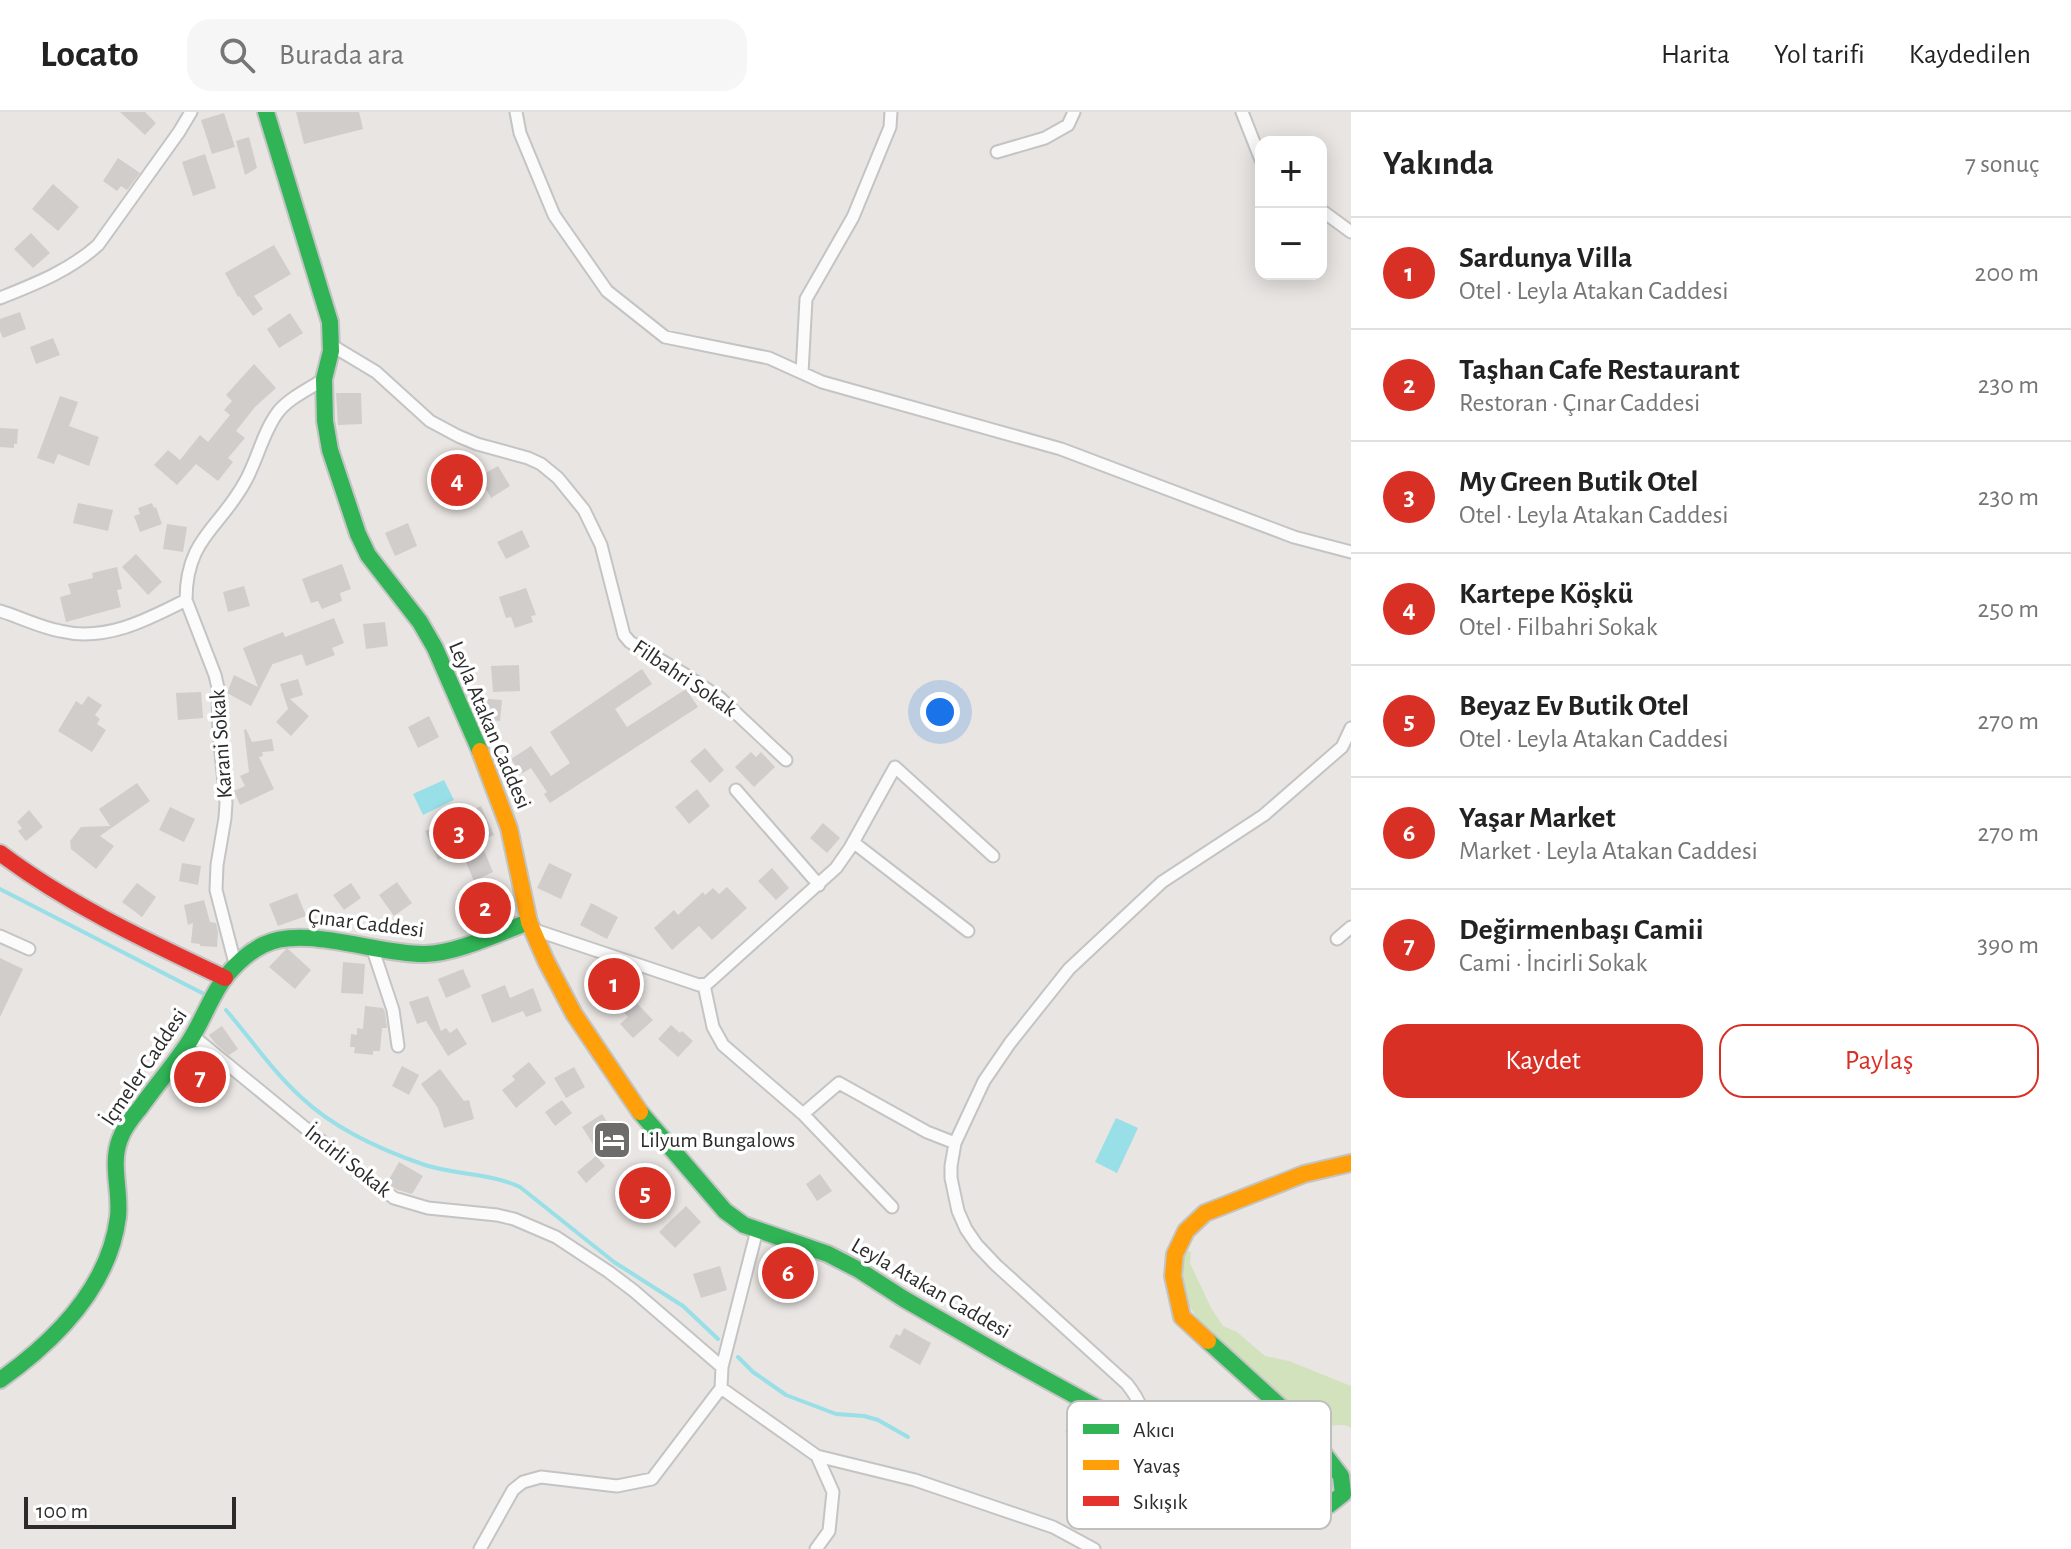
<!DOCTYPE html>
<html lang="tr">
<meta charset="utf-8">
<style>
:root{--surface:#fff;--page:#f6f6f6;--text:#222;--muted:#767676;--line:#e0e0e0;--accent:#d93025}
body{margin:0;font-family:"Alegreya Sans",sans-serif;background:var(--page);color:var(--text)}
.controls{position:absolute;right:24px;top:24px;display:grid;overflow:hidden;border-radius:16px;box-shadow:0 4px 20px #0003}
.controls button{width:72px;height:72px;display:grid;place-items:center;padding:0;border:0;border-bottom:2px solid var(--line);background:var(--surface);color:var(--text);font:40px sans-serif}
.scale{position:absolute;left:24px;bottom:20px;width:212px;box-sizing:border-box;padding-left:8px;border:4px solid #2b2b2b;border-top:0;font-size:22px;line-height:28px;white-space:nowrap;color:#2b2b2b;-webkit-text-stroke:6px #fff;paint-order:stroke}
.you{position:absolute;left:940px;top:600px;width:28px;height:28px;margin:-20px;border:6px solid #fff;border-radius:50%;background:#1a73e8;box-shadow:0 0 0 12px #1a73e833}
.badge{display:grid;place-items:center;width:52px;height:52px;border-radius:50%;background:var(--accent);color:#fff;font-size:26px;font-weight:700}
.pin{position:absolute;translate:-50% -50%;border:4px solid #fff;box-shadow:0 2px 8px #0006}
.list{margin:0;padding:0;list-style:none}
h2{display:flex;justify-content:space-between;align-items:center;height:104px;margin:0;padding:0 32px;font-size:34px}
h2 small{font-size:26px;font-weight:400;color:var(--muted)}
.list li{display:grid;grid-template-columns:52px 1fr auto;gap:24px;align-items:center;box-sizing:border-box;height:112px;padding:0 32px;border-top:2px solid var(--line)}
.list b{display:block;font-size:30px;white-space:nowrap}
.list p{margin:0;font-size:26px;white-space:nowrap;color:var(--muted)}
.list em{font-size:26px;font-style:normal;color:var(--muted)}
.actions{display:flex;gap:16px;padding:24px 32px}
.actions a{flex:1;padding:18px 0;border:2px solid var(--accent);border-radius:24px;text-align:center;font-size:28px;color:var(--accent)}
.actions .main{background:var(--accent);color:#fff}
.icon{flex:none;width:44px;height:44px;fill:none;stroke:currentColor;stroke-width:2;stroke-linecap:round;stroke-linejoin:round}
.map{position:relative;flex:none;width:1351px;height:1437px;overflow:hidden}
header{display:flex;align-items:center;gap:48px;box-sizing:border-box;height:112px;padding:0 40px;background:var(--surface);border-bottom:2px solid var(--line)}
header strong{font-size:38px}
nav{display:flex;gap:44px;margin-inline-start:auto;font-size:28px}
.search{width:560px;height:72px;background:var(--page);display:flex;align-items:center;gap:20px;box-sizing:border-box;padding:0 28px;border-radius:24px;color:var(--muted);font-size:30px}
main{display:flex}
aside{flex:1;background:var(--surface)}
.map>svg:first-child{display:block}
</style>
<header>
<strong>Locato</strong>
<div class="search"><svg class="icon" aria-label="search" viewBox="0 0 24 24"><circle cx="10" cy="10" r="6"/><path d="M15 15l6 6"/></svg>Burada ara</div>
<nav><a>Harita</a><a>Yol tarifi</a><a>Kaydedilen</a></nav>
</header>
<main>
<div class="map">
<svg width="1351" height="1437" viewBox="0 0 1351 1437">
<rect width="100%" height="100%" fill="#e8e5e2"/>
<!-- green -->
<path fill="#d1e2bc" d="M1184 1137 1191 1140 1190 1151 1211 1196 1223 1214 1237 1220 1265 1244 1289 1249 1351 1274V1316L1345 1313 1312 1314 1264 1266 1199 1209 1181 1180 1180 1151Z"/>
<!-- water -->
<path fill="#98dfe7" d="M444 668 454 688 423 703 413 682Z
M1116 1006 1138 1016 1117 1061 1095 1050Z"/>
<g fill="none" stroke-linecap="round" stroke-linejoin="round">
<!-- stream -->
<path stroke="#98dfe7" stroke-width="4" d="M0 777 206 883
M226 898C251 927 273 960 302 986 336 1018 381 1038 425 1053 456 1063 490 1061 520 1075L614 1150 683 1194 718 1227
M738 1245 753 1260 786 1283 836 1302 864 1304 878 1308 908 1325"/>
</g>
<!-- building -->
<path fill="#d0cdcb" d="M120 0H145L156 11 145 23Z
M296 0H359L363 17 304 32Z
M224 1 235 35 212 42 201 8Z
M249 25 257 56 245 63 236 29Z
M205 42 216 76 193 84 182 50Z
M118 46 140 61 127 78 121 74 117 79 103 69Z
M53 72 79 95 58 119 32 97Z
M31 121 50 141 33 156 14 137Z
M274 133 291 162 254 184 263 197 253 204 239 184 238 185 225 161Z
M20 200 26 217 3 226 0 219V207Z
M290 201 303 221 279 236 267 217Z
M53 226 60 243 36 252 30 235Z
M254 252 276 276 255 295 236 319 245 326 228 346 233 350 218 369 196 352 177 373 154 353 168 338 180 348 200 323 208 330 230 303 224 298 232 289 226 283Z
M336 281H361L362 312 338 313Z
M60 284 78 290 69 314 99 325 89 354 58 342 54 352 37 346Z
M0 316 18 317 17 332H14V336L0 335Z
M459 351 476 378 450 394 440 378 447 373 441 363Z
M498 354 510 374 491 386 479 365Z
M78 391 113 398 108 419 73 411Z
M152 391 154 396 156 395 162 412 140 420 134 404 140 402 138 396Z
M408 411 417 434 395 444 385 421Z
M167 412 187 415 183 440 163 437Z
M522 418 530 435 506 447 497 430Z
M136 442 162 470 148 483 122 455Z
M342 452 351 477 340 481 342 489 322 497 318 489 311 491 302 467Z
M117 455 122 477 117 478 121 495 66 510 60 485 71 482 68 472 93 466 92 461Z
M244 474 250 494 228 500 223 480Z
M526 476 536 503 531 504 533 510 515 516 511 505 506 506 499 485Z
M334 506 344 531 332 536 335 543 306 554 302 542 273 552V551L251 594 227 581 234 563 258 575 243 536 283 520 285 525Z
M385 510 388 534 366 537 363 512Z
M519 553 520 579 493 580 491 554Z
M642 557 652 572 615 597 627 615 686 577 698 595 550 691 544 682 547 680 531 656 521 662 511 647 531 634 551 664 570 651 550 620Z
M298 567 303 583 290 587 309 604 291 624 276 610 288 597 280 572Z
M201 580 203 606 178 608 176 581Z
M88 584 102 593 95 603 100 607 97 612 106 618 92 640 58 619 76 589 82 593Z
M474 586 502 588 500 609 480 607 478 599 473 592Z
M429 604 439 625 418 636 408 615Z
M246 617 252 630 272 627 274 639 262 640 263 644 259 645 274 677 240 693 234 679 245 674 240 664 249 660 244 618Z
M705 636 724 658 710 671 690 649Z
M751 640 756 645 761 640 775 655 754 675 735 655Z
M137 671 150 689 100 724 114 734 96 757 71 737 70 729 81 715 110 714 99 697Z
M697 677 710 694 689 712 675 695Z
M481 694 494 723 480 729 493 760 480 766 505 794 481 816 465 798 480 784 461 738 438 748 425 719Z
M170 695 195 707 184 730 159 718Z
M29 698 43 715 26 729 18 719 22 716 17 710Z
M823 711 840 726 827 741 810 726Z
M182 751 201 754 198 773 179 769Z
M549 751 572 762 561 787 537 776Z
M772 756 789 776 776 788 758 769Z
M397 770 412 791 394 804 379 783Z
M137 771 156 785 142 805 122 790Z
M351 771 361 786 344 798 333 783Z
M727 775 747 796 712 828 699 814 672 838 654 816 674 798 678 803 703 780 705 783 713 776 719 782Z
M297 781 306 804 278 814 269 792Z
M204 788 210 810 216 811 218 820 217 835 200 834V832L191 831 193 811 188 813 184 793Z
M591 791 618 805 607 827 580 813Z
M287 836 311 858 295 877 269 855Z
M0 846 23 857 0 905Z
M343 850 365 852 363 882 341 881Z
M607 856 616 866 625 857 636 869 625 879 653 908 633 926 620 912 628 905 594 867Z
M463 857 471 875 446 886 438 867Z
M505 873 510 886 533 876 542 899 526 905 523 899 492 911 481 883Z
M428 884 441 919 446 916 450 921 457 916 467 932 448 944 426 909 417 912 409 890Z
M365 894 383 896 385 900 387 916H382L380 939H373V943L354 941 355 935H350L351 922 357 923V916L363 917Z
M671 913 680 921 682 919 693 929 678 945 658 927Z
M222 914 238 937 229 943 215 931 209 923Z
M208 948 219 956 223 972 189 982 187 977 183 978 179 963 185 955Z
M529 950 546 971 516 996 502 978 515 968 512 964Z
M402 954 419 963 409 983 392 974Z
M574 955 585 975 566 986 554 966Z
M440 957 464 989 469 988 474 1007 444 1016 438 996 421 972Z
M562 988 572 1001 555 1014 545 1000Z
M602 1002 620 1030 600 1043 582 1015Z
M596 1044 605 1054 586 1071 577 1060Z
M399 1050 423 1064 412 1082 398 1078 387 1071Z
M820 1062 832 1079 817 1089 806 1072Z
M648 1063 663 1080 641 1098 627 1082Z
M686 1094 701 1110 675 1136 659 1120Z
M802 1153 805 1181 776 1184 773 1156Z
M720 1154 727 1178 701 1186 693 1162Z
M904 1216 931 1231 920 1253 889 1235 896 1222 900 1224Z
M1076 1299 1081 1303 1082 1302 1099 1317 1082 1335 1065 1320 1070 1314 1066 1310Z"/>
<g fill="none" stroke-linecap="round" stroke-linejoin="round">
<!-- street casing -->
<g stroke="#c4c4c4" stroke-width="15">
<path id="street" d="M516 0 520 21 554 103 607 179 665 225 769 246 822 270 1061 337 1294 425 1351 440
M1242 0 1261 48
M997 40 1045 26 1068 13 1074 0
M1321 98 1351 120
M0 186C35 172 69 159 98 133L179 20 191 0
M331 233 376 260 430 309 458 324 477 332 528 346 541 352 558 366 584 398 601 433 624 523 630 530 684 562 720 586 786 648
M802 261 806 187 853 105 890 15 891 0
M0 499C20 505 39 515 60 519 105 530 147 508 186 488
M736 678 819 773
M853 730 968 819
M532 817 699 873 708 871 836 756 850 736 895 655 993 744
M0 824 29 837
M1337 827 1351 815
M372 835 393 898 398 934
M236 855 216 778 217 753 225 706 226 691 219 620 218 576 215 563 186 488C186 425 221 416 246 368 258 346 263 320 278 300 289 286 309 277 324 267
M704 873 713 915 723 933 803 1002 839 971 927 1020 955 1031
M193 924 359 1060 394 1086 428 1096 497 1103 514 1107 556 1125 609 1160 634 1179 722 1255
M803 1002 892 1095
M757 1118 722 1255 721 1276 817 1344 833 1380 829 1419 816 1437
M1144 1322C1144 1299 1141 1290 1127 1272L996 1153 977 1133 966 1117 958 1099 951 1066V1054L955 1031 984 969 1010 931 1069 857 1162 770 1264 703 1342 635 1351 616
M817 1344 915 1368 1053 1415 1094 1437
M480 1437 513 1378 523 1370 541 1365 617 1374 652 1367 721 1276"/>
</g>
<!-- fast casing -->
<g stroke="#c4c4c4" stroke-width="20">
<path id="fast" d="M266 0 330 210 331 239 324 267 325 309 330 338 358 422 368 443 420 510 435 536 480 639
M640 1000 725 1099 744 1113 828 1142 859 1158 904 1187 1005 1245 1228 1368 1304 1394 1329 1393 1343 1382 1341 1364 1305 1317 1208 1229
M0 1268C55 1229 109 1176 118 1105 121 1079 110 1052 120 1027 124 1015 132 1006 140 996 155 975 172 955 187 933 202 911 210 885 226 864 236 852 249 840 263 833 304 812 377 843 425 842 458 841 498 821 529 810"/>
</g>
<!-- slow casing -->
<g stroke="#c4c4c4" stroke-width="20">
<path id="slow" d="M480 639 509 716 529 810 546 849 574 902 640 1000
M1208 1229 1182 1205 1173 1164 1175 1142 1186 1119 1205 1101 1304 1062 1351 1051"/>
</g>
<!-- jam casing -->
<g stroke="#c4c4c4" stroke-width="20">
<path id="jam" d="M0 741C69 793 147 829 225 866"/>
</g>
<!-- street -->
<use href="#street" stroke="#fcfbfb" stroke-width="11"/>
<!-- fast -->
<use href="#fast" stroke="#30b455" stroke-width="16"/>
<!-- slow -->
<use href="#slow" stroke="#ff9f0a" stroke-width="16"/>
<!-- jam -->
<use href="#jam" stroke="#e5322d" stroke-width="16"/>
</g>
<!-- icons -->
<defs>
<g id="hotel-square" transform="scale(2)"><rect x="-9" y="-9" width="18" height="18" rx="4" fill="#6d6c6b" stroke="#fff"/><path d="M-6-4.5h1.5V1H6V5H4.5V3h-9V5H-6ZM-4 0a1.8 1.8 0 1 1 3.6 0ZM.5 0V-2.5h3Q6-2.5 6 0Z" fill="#fff"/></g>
</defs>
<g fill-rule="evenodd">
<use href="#hotel-square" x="612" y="1028"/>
</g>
<g text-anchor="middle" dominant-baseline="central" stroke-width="7" stroke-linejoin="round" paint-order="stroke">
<!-- street labels -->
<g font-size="22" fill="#2b2b2b" stroke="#fff">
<text transform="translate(685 566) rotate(34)">Filbahri Sokak</text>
<text transform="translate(490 613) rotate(67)">Leyla Atakan Caddesi</text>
<text transform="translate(221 632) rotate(-94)">Karani Sokak</text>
<text transform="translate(366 811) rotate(7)">Çınar Caddesi</text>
<text transform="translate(144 955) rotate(-56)">İçmeler Caddesi</text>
<text transform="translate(348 1049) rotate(38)">İncirli Sokak</text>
<text transform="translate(931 1176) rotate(30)">Leyla Atakan Caddesi</text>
</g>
<!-- poi labels -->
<g font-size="22" fill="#2b2b2b" stroke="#fff" text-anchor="start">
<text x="640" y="1028">Lilyum Bungalows</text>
</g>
</g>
<!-- legend -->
<rect x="1067" y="1289" width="264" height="128" rx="12" fill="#fff" stroke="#bfbfbf" stroke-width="2"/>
<rect x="1083" y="1312" width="36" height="10" fill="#30b455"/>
<rect x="1083" y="1348" width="36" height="10" fill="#ff9f0a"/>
<rect x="1083" y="1384" width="36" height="10" fill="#e5322d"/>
<g font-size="22" fill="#2b2b2b">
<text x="1133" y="1325">Akıcı</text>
<text x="1133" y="1361">Yavaş</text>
<text x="1133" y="1397">Sıkışık</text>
</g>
</svg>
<div class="controls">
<button>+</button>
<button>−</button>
</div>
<div class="scale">100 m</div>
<div class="you"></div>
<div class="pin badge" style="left:614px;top:872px">1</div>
<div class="pin badge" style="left:485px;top:796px">2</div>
<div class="pin badge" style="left:459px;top:721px">3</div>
<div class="pin badge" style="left:457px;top:368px">4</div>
<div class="pin badge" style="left:645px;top:1081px">5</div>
<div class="pin badge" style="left:788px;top:1161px">6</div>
<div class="pin badge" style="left:200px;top:965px">7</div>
</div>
<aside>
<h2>Yakında<small>7 sonuç</small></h2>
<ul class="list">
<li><span class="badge">1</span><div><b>Sardunya Villa</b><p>Otel · Leyla Atakan Caddesi</p></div><em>200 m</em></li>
<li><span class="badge">2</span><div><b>Taşhan Cafe Restaurant</b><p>Restoran · Çınar Caddesi</p></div><em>230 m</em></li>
<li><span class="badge">3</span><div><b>My Green Butik Otel</b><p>Otel · Leyla Atakan Caddesi</p></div><em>230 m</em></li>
<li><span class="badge">4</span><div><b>Kartepe Köşkü</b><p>Otel · Filbahri Sokak</p></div><em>250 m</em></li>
<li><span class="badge">5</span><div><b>Beyaz Ev Butik Otel</b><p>Otel · Leyla Atakan Caddesi</p></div><em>270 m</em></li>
<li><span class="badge">6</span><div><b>Yaşar Market</b><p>Market · Leyla Atakan Caddesi</p></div><em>270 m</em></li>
<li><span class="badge">7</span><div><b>Değirmenbaşı Camii</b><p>Cami · İncirli Sokak</p></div><em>390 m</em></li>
</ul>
<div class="actions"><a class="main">Kaydet</a><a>Paylaş</a></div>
</aside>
</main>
